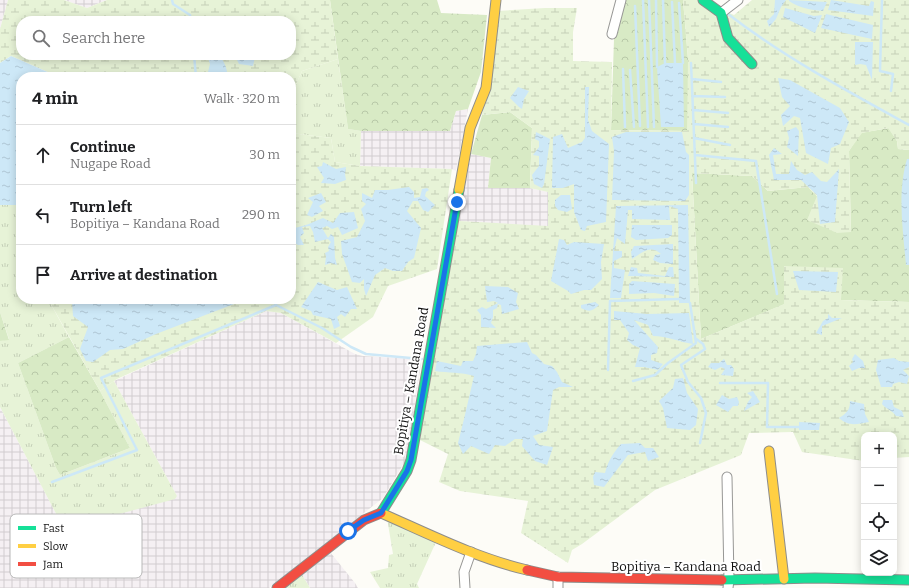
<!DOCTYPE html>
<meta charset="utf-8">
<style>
:root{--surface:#fff;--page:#f2f2f2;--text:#202124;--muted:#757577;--line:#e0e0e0}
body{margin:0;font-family:Bitter,serif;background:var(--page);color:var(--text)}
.controls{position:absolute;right:12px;bottom:12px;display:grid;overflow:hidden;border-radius:8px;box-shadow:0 2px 10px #0003}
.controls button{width:36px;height:36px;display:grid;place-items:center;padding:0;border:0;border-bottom:1px solid var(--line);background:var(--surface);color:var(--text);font:20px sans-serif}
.stop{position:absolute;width:12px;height:12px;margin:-9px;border:3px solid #1a73e8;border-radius:50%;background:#fff}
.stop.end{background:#1a73e8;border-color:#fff;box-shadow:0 1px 4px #0008}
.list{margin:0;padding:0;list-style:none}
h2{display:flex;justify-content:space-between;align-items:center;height:52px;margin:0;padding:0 16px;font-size:17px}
h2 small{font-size:13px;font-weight:400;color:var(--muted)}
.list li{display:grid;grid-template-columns:26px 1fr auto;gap:12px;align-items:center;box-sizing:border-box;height:60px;padding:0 16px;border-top:1px solid var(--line)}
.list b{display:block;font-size:15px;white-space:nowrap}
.list p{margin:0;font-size:13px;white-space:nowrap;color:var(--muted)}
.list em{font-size:13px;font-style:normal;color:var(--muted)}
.icon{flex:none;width:22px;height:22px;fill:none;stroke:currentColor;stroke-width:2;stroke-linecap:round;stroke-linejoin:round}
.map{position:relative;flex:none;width:909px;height:588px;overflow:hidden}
.search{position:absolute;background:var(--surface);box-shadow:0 2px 10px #0003;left:16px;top:16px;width:280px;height:44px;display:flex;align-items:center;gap:10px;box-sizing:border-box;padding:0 14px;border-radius:16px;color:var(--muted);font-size:15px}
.panel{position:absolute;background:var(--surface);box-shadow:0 2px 10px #0003;left:16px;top:72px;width:280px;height:232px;border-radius:16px}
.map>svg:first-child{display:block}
</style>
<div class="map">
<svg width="909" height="588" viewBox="0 0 909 588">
<defs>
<pattern id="industrial-grid" width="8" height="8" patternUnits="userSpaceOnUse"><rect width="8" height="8" fill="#f5f0f3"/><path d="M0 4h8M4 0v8" fill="none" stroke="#d1cdcf"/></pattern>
<pattern id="grass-tufts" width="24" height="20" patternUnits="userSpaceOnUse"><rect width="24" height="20" fill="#e7f3d7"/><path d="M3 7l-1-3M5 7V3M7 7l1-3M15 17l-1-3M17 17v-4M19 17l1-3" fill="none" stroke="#c5cfb8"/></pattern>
<pattern id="forest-crowns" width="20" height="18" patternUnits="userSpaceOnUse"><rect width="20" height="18" fill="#d8eac5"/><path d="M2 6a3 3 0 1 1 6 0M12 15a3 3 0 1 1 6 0" fill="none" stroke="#b8c8a8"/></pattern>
<pattern id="wetland-marsh" width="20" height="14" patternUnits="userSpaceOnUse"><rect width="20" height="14" fill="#e7f3d7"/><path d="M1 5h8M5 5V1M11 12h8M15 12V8" fill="none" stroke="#c5cfb8"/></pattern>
<pattern id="water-ripples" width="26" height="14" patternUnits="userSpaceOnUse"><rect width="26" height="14" fill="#cde8f7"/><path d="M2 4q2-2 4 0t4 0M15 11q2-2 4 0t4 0" fill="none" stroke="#afc6d3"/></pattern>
</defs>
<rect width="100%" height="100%" fill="#fdfcf7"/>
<!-- industrial -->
<path fill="url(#industrial-grid)" d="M0 0H8L0 29Z
M64 0H107L87 8Z
M468 109 456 171 452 169 360 166 361 131H450L456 111Z
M471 154 491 158 488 188H530L548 192V227L459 221Z
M266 311 281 313 355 354 363 356 416 359 421 363 407 458 383 498 269 588H0V407L62 525 177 496 114 381Z
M330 552 355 583 358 588H310L301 573Z"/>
<!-- grass -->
<path fill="url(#grass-tufts)" d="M338 59 348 129 361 131 360 166 335 162 331 138 291 133V96L302 71Z
M0 205H21V299H48L69 337 18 363 56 468 60 475 130 448 100 391 114 381 177 496 175 499 71 527 62 525 0 407V341L9 339 0 312Z
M387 518 436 542 417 584 419 588H380L370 572 388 568 389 555 393 554Z
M301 573 310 588H284Z"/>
<!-- forest -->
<path fill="url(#forest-crowns)" d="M330 0H437L441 13 487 15 481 72 468 109 456 111 450 131H361L348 129Z
M624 0H683L688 59V131L611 130 614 39Z
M510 112 532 128 530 188H488L491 158 471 154 482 115Z
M889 128 897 141 898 149 909 150V302L841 300 784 266 785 304 701 339 692 173 752 176 768 191 808 187 851 232 849 151 860 133Z
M0 312 9 340 0 341Z
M69 337 100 391 130 448 60 475 56 468 18 363Z"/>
<!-- wetland -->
<path fill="url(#wetland-marsh)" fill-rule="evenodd" d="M8 0H64L87 8 107 0H330L338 59 302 71 291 96V77H59L11 56 0 63V29ZM21 21H291V55H21Z
M683 0H698L734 15 752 0H909V150L898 149 897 141 888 128 862 133 849 151 851 232 837 233 807 220 817 196 808 187 768 191 752 176 692 173 701 339 784 304V266L843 268 841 300 909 302V457L894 458V435H864V461L802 452 793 432 749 433 741 455 655 490 582 544 572 550 568 563 521 533 528 501 460 491 439 482 448 454 420 440 459 221 548 226V192L530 188 532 128 510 112 482 115 498 11 545 8H577L573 32V61L612 62 611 130 687 131 688 59Z
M291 133 331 138 335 162 360 166 452 169 437 269 388 286 373 317 336 343 281 313 266 311 117 379 100 391 48 299H291Z"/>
<!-- water -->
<path fill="url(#water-ripples)" d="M775 0H786L781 7 776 19 769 27 767 21 774 14Z
M789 0 827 2 823 11C810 10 800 8 789 1Z
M831 0 869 6 871 1 874 2 873 16 828 10Z
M785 8 814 16 822 15 815 33 783 17Z
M826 14 873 25 872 39 821 28Z
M855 42H873L872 80 866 65 860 64 855 65Z
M207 55H220C223 62 226 64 227 72L213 77 208 72 210 64Z
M251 55H257L255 57 253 66 239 64 237 60 248 59Z
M11 56 59 77H21V205H0V63Z
M665 63H683L684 127H661L657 67Z
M778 78 790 80 840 108 849 122 840 144 831 148 828 164 806 153 800 118 794 116 783 126 781 115 790 106 782 97Z
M518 87 529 91 524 99 522 109 519 107 510 98Z
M585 87H589L588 120 592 131 609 144 606 222 587 226 585 231 581 230 574 212V184L563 188H552L553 137 562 134 568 148 582 142 585 138Z
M796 127 799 131 798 156 787 147 789 138 787 131Z
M536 132 550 139 544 184 542 188 534 184 532 175 539 166V156L533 155 539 147V141L535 139Z
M626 132H682L686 152 689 155V195L685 201 612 200 614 151 612 137Z
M774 148 782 154 773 155 776 174H789L791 161 797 170 805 175 812 172 821 181 827 182 839 169 835 222 820 224 817 195 801 180H774L769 155Z
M907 159H909V265H906C903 230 897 193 907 159Z
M323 162 336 169 346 167 345 174 346 180 335 184 321 183 324 178 317 167 322 166Z
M409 187 414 192V198L420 197 422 189 427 188 429 190 426 192 425 196 435 205 428 212 423 210 418 201H413L407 211 421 228 414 258 408 262 402 271H393L385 268 375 275 366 296 364 289V279L360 283 352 282 342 254 341 241 357 237 365 221 361 209 366 204 362 201V193L372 198 375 190H388Z
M321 193 326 202 319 206 323 211 312 217 307 215 313 202 308 198Z
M561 195H570L572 209 567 212 558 210 555 206V200Z
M688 205 690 303H679L678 209 669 206 670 220 632 219V210H628L625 244 617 238 614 251H622V257L614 261V268L625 270 621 298H610L616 206Z
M354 212 358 228 342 235 338 227 332 229 327 226 322 228 328 238 331 234 334 237 335 258 337 265 331 263 325 265 326 256 325 253 329 251 328 247 331 242 328 239 315 242 313 232 310 226 302 227 304 233 300 237 304 245H298L293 242 291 246V233L292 232 293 228C303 227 313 222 323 218L333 223 340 213Z
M632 225H672V235L668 238 636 240 631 237Z
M559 239 564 240 567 245 574 242 604 244 601 262 602 279 591 290H584L571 294 568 291 551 281Z
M673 244V264L660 263 653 260 655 255 661 254C650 244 642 253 632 259L631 252 634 246Z
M631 267 637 268 638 273 665 276 669 267H673L674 277 628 276Z
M793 271 838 272 836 292 799 290Z
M632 281 675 284 674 296 654 293 629 294V284Z
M318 282 337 290 347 287 357 309H351L345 317 341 314 337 317 340 326 334 329 331 319 313 315 311 311 301 307Z
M485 286 508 287 518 293 516 302 519 309 502 314 501 305 498 304 497 308 493 310V317L491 323 496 328 481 327V315L477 310 482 307 486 309 498 303 494 301 487 302Z
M70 299H247L156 334 123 349 110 350 93 362 86 361 80 349 88 327 73 316 72 301Z
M595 302 599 305C592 312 589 312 581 308V305Z
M614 311 647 314 689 313 693 344C679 342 667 336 653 336L648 325 634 320 658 347 657 353 651 355V360L663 364 658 370 644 367H635L640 348 633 345 627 340 629 333 620 320H614Z
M828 314 832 318H842L822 326V335L816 333 823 321 828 318Z
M527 342 532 353 536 355 544 364 552 366 557 372 562 382 573 387H559L553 390 547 431 533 436 539 445 553 447 547 465 535 461 522 446 523 439H515L505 446 495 445 489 454 471 446 463 454 458 443 464 419 474 376C461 372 448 373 435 371L437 361 461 366 463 361H473L476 354 477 346Z
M855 354 863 361 865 368H859L852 371 849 366 853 362 852 359Z
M894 358 899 361 909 362V367L903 370 909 376 907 384 899 382 893 384 892 387H881L876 370 878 360Z
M724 359 727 365H731L734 369 733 376 721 375 725 369 721 367 715 370 708 367 711 363H719Z
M683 378 687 393 698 409 696 425 690 430 667 428 663 408 659 401 673 388 675 379Z
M753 391 760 402 744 411 748 402 752 397 747 393Z
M722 395 729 399 737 397 739 402 738 406H733L728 412 716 405Z
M883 400H892L894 407 902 411 904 417 896 416C892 410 886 409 882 404Z
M850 401 864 404 865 414 869 422C857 424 849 427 839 418 847 413 850 410 850 401Z
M799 422 820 423 819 430H799Z
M640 443 645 448H653L659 457 648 461 645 452 628 455 604 487 594 485 593 477 595 472 605 473C608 461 613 453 621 444Z"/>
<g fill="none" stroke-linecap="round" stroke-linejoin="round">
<!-- stream -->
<path stroke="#cde8f7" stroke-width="2.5" d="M172 0 173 4 190 15 191 21
M643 0 648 127
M649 0 654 127
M656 0 657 67
M663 0 665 63
M882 0 880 71 893 74 891 91
M672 2 675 63
M679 3 683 63
M635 6 640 126
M728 14C784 57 847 91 909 125
M194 55 196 77
M691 63 696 183
M623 69 625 127
M630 70 634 127
M692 79 721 82
M693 96 725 97
M693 110 728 113
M694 124 728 127
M694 138 730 145
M695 155 756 161 777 294
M276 305 322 328 351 347 366 354 422 359
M695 338 703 344 705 349 681 365 688 382 701 398 706 413 700 443
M608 370 610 301 679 299
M633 381 655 375 668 363 696 343 690 303
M720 383H768L767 427H801
M52 482 137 450 101 378 276 305 274 299"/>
<!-- street casing -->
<g stroke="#979795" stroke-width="11">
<path id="street" d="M721 13 738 0
M612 34 621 0
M727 477 729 580 728 588
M558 577V588
M465 588 464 572 471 552"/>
</g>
<!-- fast casing -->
<g stroke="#8e8d8b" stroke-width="11">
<path id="fast" d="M703 0 721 13 728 38 752 64
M381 513 407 471 411 460 459 190
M722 580 815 578 909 580"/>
</g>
<!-- slow casing -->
<g stroke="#8e8d8b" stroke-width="11">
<path id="slow" d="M459 190 470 128 486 88 496 0
M769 451 784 579
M381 513C429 534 476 558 527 570"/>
</g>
<!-- jam casing -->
<g stroke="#8e8d8b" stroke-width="11">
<path id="jam" d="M527 570 558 577 722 580
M277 588 364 520 381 513"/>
</g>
<!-- street -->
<use href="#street" stroke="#fffffe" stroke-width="9"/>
<!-- fast -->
<use href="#fast" stroke="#16e098" stroke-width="9"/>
<!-- slow -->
<use href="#slow" stroke="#ffcf43" stroke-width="9"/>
<!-- jam -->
<use href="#jam" stroke="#f24e42" stroke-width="9"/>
</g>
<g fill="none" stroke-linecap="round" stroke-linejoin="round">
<!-- route -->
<path stroke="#1a73e8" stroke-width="5" d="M348 531 364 520 381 513 407 471 411 460 457 202"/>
</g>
<g text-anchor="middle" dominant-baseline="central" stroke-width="4" stroke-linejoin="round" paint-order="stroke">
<!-- street labels -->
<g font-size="13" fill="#111" stroke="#fff">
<text transform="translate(411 381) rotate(-80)">Bopitiya – Kandana Road</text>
<text x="686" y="566">Bopitiya – Kandana Road</text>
</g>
</g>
<!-- legend -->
<rect x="10" y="514" width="132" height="64" rx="6" fill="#fff" stroke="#b8b8b8" stroke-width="1"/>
<rect x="18" y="526" width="18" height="4" fill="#16e098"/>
<rect x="18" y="544" width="18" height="4" fill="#ffcf43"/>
<rect x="18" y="562" width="18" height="4" fill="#f24e42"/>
<g font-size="11" fill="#111">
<text x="43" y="532">Fast</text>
<text x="43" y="550">Slow</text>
<text x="43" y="568">Jam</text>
</g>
</svg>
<div class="controls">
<button>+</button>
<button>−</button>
<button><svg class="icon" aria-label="locate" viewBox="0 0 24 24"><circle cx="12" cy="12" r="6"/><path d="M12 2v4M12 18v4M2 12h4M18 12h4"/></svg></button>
<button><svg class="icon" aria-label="layers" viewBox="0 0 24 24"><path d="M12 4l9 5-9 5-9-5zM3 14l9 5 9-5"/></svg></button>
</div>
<div class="stop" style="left:348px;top:531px"></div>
<div class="stop end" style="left:457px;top:202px"></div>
<div class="search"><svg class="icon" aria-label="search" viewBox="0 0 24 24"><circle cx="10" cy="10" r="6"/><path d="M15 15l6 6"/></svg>Search here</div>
<section class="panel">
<h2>4 min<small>Walk · 320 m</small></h2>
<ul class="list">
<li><svg class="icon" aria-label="ahead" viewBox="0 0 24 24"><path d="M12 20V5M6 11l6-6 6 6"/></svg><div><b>Continue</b><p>Nugape Road</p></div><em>30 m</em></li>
<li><svg class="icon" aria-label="left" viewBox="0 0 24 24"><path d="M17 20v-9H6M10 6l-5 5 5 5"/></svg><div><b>Turn left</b><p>Bopitiya – Kandana Road</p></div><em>290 m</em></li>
<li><svg class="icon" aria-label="arrive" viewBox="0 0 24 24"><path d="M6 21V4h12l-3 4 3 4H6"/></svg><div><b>Arrive at destination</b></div></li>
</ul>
</section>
</div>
